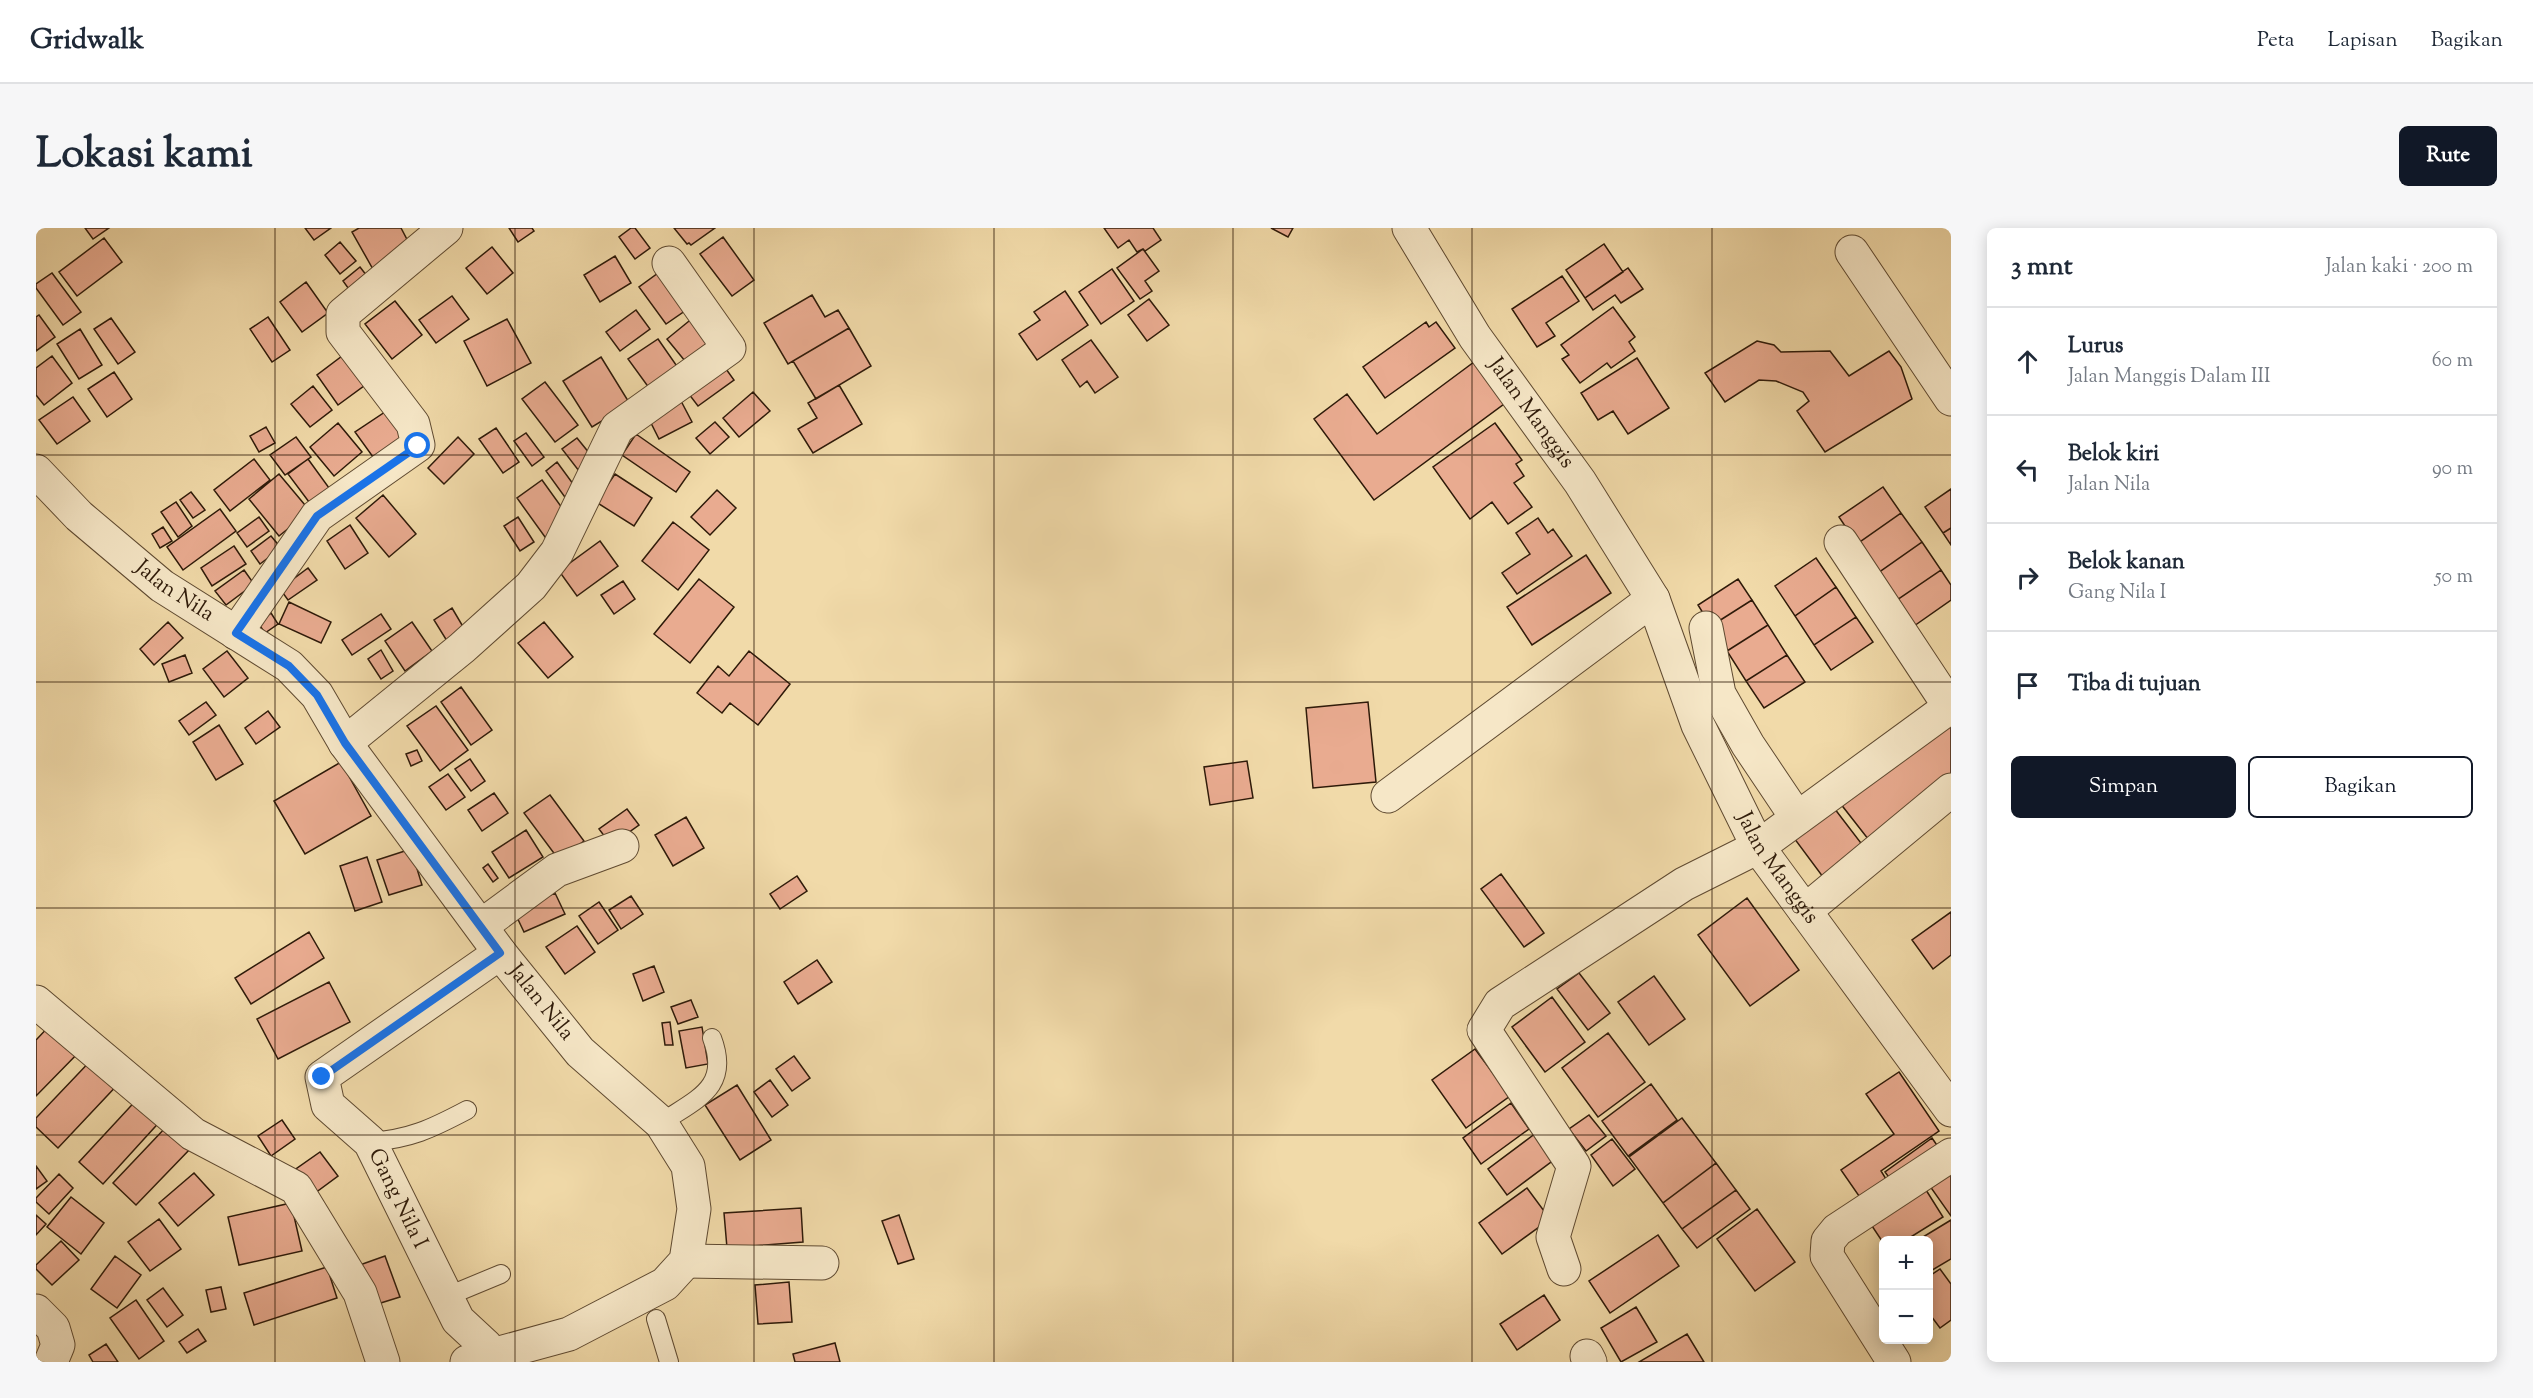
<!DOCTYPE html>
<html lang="id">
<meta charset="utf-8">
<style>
:root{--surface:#fff;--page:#f6f6f7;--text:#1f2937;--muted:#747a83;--line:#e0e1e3;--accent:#111827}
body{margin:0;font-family:"Sorts Mill Goudy",serif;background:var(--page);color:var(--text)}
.controls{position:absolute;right:18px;bottom:18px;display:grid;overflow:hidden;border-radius:9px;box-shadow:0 3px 15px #0003}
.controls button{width:54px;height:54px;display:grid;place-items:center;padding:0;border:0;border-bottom:2px solid var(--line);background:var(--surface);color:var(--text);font:30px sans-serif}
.stop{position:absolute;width:18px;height:18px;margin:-14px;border:4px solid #1a73e8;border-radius:50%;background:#fff}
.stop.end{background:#1a73e8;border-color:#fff;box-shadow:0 2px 6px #0008}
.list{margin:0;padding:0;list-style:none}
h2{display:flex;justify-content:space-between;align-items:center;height:78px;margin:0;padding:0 24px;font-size:26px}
h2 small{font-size:20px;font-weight:400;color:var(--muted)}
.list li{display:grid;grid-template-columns:39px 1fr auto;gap:18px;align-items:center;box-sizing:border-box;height:108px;padding:0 24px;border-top:2px solid var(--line)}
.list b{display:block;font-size:22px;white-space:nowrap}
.list p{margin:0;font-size:20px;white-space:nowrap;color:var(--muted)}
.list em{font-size:20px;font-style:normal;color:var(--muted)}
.actions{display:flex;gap:12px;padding:18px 24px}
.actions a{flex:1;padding:14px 0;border:2px solid var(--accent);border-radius:9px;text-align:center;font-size:21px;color:var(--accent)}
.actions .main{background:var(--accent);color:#fff}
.icon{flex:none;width:33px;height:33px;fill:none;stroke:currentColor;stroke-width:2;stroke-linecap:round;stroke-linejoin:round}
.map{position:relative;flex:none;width:1915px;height:1134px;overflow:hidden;border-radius:9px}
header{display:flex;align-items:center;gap:36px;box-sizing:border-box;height:84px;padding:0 30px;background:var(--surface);border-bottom:2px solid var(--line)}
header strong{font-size:28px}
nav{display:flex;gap:33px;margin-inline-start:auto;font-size:21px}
.intro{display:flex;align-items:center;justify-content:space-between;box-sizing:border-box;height:144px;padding:0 36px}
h1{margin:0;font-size:42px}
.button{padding:15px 27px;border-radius:9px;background:var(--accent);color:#fff;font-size:21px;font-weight:700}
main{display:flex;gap:36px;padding:0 36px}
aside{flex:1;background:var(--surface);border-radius:9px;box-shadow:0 3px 15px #0003}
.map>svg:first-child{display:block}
</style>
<header>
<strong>Gridwalk</strong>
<nav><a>Peta</a><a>Lapisan</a><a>Bagikan</a></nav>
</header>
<div class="intro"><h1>Lokasi kami</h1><a class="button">Rute</a></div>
<main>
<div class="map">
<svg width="1915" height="1134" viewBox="0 0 1915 1134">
<rect width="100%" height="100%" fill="#f1daa9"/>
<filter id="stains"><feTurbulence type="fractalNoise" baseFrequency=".00333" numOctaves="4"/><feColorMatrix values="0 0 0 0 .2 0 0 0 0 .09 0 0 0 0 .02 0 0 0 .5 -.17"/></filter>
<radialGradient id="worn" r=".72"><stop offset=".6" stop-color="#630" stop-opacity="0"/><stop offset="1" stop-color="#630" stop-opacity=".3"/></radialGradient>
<!-- building -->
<path fill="#e9ab90" stroke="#2e1a09" stroke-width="1.5" d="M49 0H73L57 11Z
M269 0H295L278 12Z
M323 0H365L376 21 338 43 316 4Z
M473 0H496L498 3 482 14Z
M595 0H599L614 20 599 31 583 9Z
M638 0H679L655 17 653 15 651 16Z
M1068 0H1117L1125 12 1109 23 1107 21 1101 24 1093 12 1082 20Z
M1235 0H1257L1252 9Z
M687 9 718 52 696 68 664 26Z
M68 10 86 34 41 68 23 44Z
M304 14 320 33 304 46 289 27Z
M1568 16 1587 44 1549 70 1530 42Z
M456 19 477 45 451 66 430 40Z
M1107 21 1123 43 1109 53 1116 63 1104 71 1081 40Z
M579 28 595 55 564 74 548 47Z
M324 39 338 57 320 71 307 53Z
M629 40 656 78 630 96 603 59Z
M1592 40 1607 61 1585 75 1579 67 1557 82 1549 70Z
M1076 41 1098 73 1065 96 1043 64Z
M16 45 45 84 27 97 0 60V56Z
M1526 48 1543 73 1510 95 1519 108 1501 119 1476 81Z
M270 54 292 85 266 104 244 74Z
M1029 63 1052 97 1001 132 983 106 1004 92 998 84Z
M776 67 789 89 802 82 813 100 752 136 728 95Z
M416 68 433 91 400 115 383 92Z
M1113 71 1133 97 1111 113 1092 87Z
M359 73 386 107 356 131 329 96Z
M1577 79 1599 109 1593 114 1599 123 1575 140 1571 135 1544 155 1526 131 1533 127 1525 117Z
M600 82 614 101 584 123 570 104Z
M3 87 19 109 0 123V89Z
M232 89 254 122 236 134 214 101Z
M658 89 676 111 649 133 631 111Z
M75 90 99 124 82 136 58 101Z
M471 91 495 135 451 158 428 113Z
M1390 94 1393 99 1400 94 1419 120 1349 170 1327 139Z
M813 100 835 138 780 171 757 133Z
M44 101 66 137 43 151 21 116Z
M622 111 645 144 616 164 592 131Z
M1055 112 1082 149 1059 165 1051 153 1044 159 1026 132Z
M1721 113 1738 117 1745 124 1794 123 1813 148 1853 123 1865 139 1876 171 1789 224 1761 183 1773 173 1767 164 1740 153 1723 152 1689 174 1669 145Z
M314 122 336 152 302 177 281 147Z
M16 128 36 155 8 177 0 167V140Z
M565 129 594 176 556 199 527 153Z
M1601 130 1633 180 1592 206 1577 183 1562 192 1545 165Z
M685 134 698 152 662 178 649 161Z
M1438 134 1468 176 1338 272 1278 191 1311 166 1341 206Z
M78 144 96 171 71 189 52 161Z
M509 154 542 197 519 214 486 171Z
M803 157 826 196 777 225 762 201 781 190 772 175Z
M277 158 296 182 274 199 255 176Z
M717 164 734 183 703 209 687 190Z
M37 169 54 193 21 216 3 192Z
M645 173 656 194 623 211 612 189Z
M358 178 375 203 337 229 319 204Z
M679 194 693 209 674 226 660 210Z
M302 195 326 224 298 248 274 219Z
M1459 195 1486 232 1480 236 1488 248 1478 255 1496 279 1472 296 1456 274 1434 291 1397 239Z
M230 199 239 215 223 224 214 208Z
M460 200 483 234 467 245 443 211Z
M490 205 508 229 496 238 478 213Z
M600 206 654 244 640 264 586 227Z
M260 209 275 229 249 247 234 227Z
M422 209 438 226 408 256 392 240Z
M541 210 558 231 543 243 526 221Z
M218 231 234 252 194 283 178 262Z
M272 231 296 264 276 278 252 246Z
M521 234 543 264 531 272 510 243Z
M243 246 274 283 243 308 213 271Z
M579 246 616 270 598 298 560 274Z
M506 252 534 291 509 309 481 270Z
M1847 259 1865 285 1821 316 1803 289Z
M1915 261V300L1907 305 1889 279Z
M681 262 700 280 674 307 655 289Z
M155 264 169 282 157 290 144 272Z
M347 267 380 306 353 329 320 290Z
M140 274 156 298 142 309 125 284Z
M184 281 200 303 147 342 131 319Z
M1865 285 1886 314 1842 345 1821 316Z
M223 289 233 303 211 319 201 305Z
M482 289 498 314 484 323 468 298Z
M1502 290 1512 305 1517 301 1536 328 1481 366 1466 345 1494 326 1480 305Z
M637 294 673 322 642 362 606 333Z
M314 297 332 325 309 341 291 313Z
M127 299 136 313 124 320 116 306Z
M1915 300V317L1907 305Z
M235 308 245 320 224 336 215 323Z
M564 313 582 338 541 368 523 343Z
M1886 314 1905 342 1861 372 1842 345Z
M198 318 210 336 176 358 165 340Z
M1550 327 1575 365 1496 417 1471 379Z
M1780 330 1800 359 1759 388 1739 358Z
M272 340 281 352 252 372 244 361Z
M208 342 218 356 190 377 179 363Z
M1905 342 1915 357V372L1878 398 1861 372Z
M663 351 698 379 654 435 618 406Z
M1702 351 1716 372 1675 398 1662 377Z
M587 353 599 371 578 386 565 367Z
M1800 359 1820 389 1778 417 1759 388Z
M1716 372 1732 397 1691 423 1675 398Z
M253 374 295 394 285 415 243 396Z
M416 380 429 402 411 413 398 392Z
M235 385 242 396 229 405 222 395Z
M345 386 355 401 316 427 306 412Z
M1820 389 1837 414 1795 442 1778 417Z
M132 394 147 410 118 437 104 421Z
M376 394 396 423 369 443 349 413Z
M508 394 537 429 512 450 482 415Z
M1732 397 1751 427 1710 453 1691 423Z
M345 422 357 443 345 451 332 431Z
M191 423 212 450 188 469 167 441Z
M713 423 754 456 722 497 694 475 686 485 661 465 682 438 693 448Z
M149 427 156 445 133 454 126 436Z
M1751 427 1769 454 1728 480 1710 453Z
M425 459 456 502 435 517 405 474Z
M170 474 180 487 153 507 143 493Z
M1332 474 1340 554 1277 560 1270 480Z
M400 478 432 522 404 543 371 498Z
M232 483 244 499 220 516 209 500Z
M1915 485V553L1836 616 1804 575Z
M183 497 207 536 180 552 157 514Z
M381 522 386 533 375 538 370 526Z
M434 531 449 553 435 563 419 541Z
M1211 533 1217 570 1174 577 1168 539Z
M305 534 335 588 269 626 238 573Z
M412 546 429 569 410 582 393 559Z
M458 565 472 585 446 603 432 582Z
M514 567 548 613 523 632 488 585Z
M1795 576 1828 619 1787 649 1755 606Z
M591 581 603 597 575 617 563 601Z
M650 589 668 620 637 638 619 607Z
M490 602 507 629 473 650 456 624Z
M375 621 386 657 353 667 341 632Z
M331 629 346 674 319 683 304 638Z
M452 636 462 650 457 654 447 640Z
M1465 646 1508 705 1488 719 1445 661Z
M761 648 771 663 744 681 734 666Z
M519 665 529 686 488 704 478 683Z
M595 668 607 686 585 701 573 682Z
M1711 670 1763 742 1714 778 1662 707Z
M563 674 582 702 562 716 543 688Z
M1915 684V727L1897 741 1876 712Z
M541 698 559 724 529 746 510 719Z
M273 704 288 730 215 776 199 750Z
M781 732 796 754 762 776 748 754Z
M618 738 628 764 607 773 597 746Z
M1543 745 1574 785 1552 802 1521 761Z
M1618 748 1649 791 1613 817 1582 774Z
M293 754 314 794 242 831 221 791Z
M1516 769 1549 814 1509 844 1476 799Z
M655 772 662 789 642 796 635 779Z
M18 793 46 821 0 868V812Z
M634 794 637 817H629L626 795Z
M666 799 672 836 650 840 643 803Z
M1572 805 1609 854 1562 889 1526 840Z
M1439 821 1474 868 1430 900 1396 852Z
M60 827 86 852 22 920 0 899V890Z
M758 828 774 850 756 863 740 841Z
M1863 844 1903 903 1845 943 1858 964 1832 981 1805 942 1858 906 1830 866Z
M734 852 752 877 736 889 718 864Z
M1615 856 1641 892 1592 928 1566 893Z
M701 857 735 912 704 932 669 877Z
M105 867 128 889 67 956 43 934Z
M1475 875 1493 901 1445 936 1427 910Z
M1553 887 1570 908 1550 923 1533 901Z
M1646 890 1680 935 1627 975 1593 929Z
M246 892 259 911 235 928 222 908Z
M131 898 155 920 100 977 77 955Z
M1500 905 1519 931 1471 967 1452 941Z
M1896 910 1907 926 1860 959 1849 944Z
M1576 911 1599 941 1577 958 1555 927Z
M284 924 302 948 275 968 257 943Z
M1680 935 1700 962 1646 1001 1627 975Z
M1915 937V988L1891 954Z
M0 938 11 953 0 961Z
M158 945 178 967 142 998 123 975Z
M23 946 37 960 13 986 0 974V970Z
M1885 954 1907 989 1870 1012H1848V1016L1830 989Z
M1491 960 1514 991 1466 1026 1443 995Z
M1700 962 1714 981 1661 1020 1646 1001Z
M35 969 68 995 45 1026 11 999Z
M255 975 266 1023 203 1037 192 989Z
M765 980 767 1014 691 1020 688 985Z
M1721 981 1759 1034 1719 1063 1681 1011Z
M0 987 10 996 0 1007Z
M863 987 878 1031 862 1036 846 993Z
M123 991 145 1021 114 1043 92 1014Z
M1915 992V1031L1893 1044 1892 1012H1882Z
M1622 1007 1643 1038 1574 1085 1553 1053Z
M25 1013 43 1032 16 1057 0 1041V1037Z
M79 1028 105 1047 81 1080 55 1061Z
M349 1028 364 1069 335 1078 321 1038Z
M291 1039 301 1070 218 1097 208 1065Z
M1904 1041 1915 1056V1092L1904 1100 1892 1084V1049Z
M753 1054 756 1094 722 1096 719 1057Z
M185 1059 190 1081 175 1084 170 1062Z
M127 1060 147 1087 131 1099 111 1072Z
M1508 1067 1524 1092 1481 1122 1464 1096Z
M100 1072 128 1113 103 1131 74 1090Z
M1600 1079 1621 1114 1585 1134 1565 1100Z
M162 1101 170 1113 151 1125 143 1114Z
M1651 1106 1668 1134H1603Z
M799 1115 804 1134H759L757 1126Z
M70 1116 82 1134H57L53 1127Z"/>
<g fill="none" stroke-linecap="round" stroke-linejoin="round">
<!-- service casing -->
<g stroke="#5f4a31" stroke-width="20">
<path id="service" d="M625 895C660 871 695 860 676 810
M334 914C374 911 395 901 431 882
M411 1074 424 1063 465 1046
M620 1091 633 1134"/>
</g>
<!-- minor casing -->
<g stroke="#5f4a31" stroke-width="35">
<g id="minor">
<path d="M1816 24 1915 171"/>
<path id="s1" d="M0 243 43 288 126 358 253 438 281 467 309 515 464 725 544 824 625 895 652 938 658 981 650 1033 629 1056 533 1106 431 1134"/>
<path d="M1805 314 1914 479"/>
<path d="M1670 400 1683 466 1712 517 1761 590"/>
<path d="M200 405 281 288 382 217 377 196 307 104V86L410 0"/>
<path d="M309 515 426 420 495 358 521 324 581 200 693 120 633 35"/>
<path d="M1352 568 1617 371"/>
<path d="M1769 683 1915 562"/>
<path d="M445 698 521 642 586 618"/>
<path d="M0 774 157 906 260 960 324 1065 347 1134"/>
<path d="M650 1033 786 1035"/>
<path d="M1528 1041 1517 1009 1538 938 1448 802 1464 776 1648 656 1722 619 1915 478"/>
<path d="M0 1083 17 1100 22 1117 15 1134"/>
<path d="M454 1128 450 1118 422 1092 334 914 292 877 286 849 464 725"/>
<path d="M1551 1128 1554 1134"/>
<path d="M1858 1134 1791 1028 1792 1013 1801 1002 1915 927"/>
</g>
</g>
<!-- tertiary casing -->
<g stroke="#5f4a31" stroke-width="35">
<g id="tertiary">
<path id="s2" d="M1373 0 1439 109 1544 254 1617 371 1662 497 1722 619 1915 882"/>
</g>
</g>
<!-- service -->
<use href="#service" stroke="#f6e7c7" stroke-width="18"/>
<!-- minor -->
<use href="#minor" stroke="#f6e7c7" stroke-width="33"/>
<!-- tertiary -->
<use href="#tertiary" stroke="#f6e7c7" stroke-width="33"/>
</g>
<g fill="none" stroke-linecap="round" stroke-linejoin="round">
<!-- route -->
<path stroke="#1a73e8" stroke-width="8" d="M286 849 464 725 309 515 281 467 253 438 200 405 281 288 382 218"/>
</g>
<!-- grid -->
<path fill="none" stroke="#2e1a09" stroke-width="1.5" stroke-opacity="0.55" d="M239 0V1134M479 0V1134M718 0V1134M958 0V1134M1197 0V1134M1436 0V1134M1676 0V1134M0 227H1915M0 454H1915M0 680H1915M0 907H1915"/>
<g text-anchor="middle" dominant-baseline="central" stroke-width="4.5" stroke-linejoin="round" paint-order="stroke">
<!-- street labels -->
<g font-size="22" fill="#2e1a09" stroke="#f6e7c7">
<text stroke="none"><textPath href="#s2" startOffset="222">Jalan Manggis</textPath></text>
<text stroke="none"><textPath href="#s1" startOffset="184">Jalan Nila</textPath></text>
<text stroke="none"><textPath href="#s2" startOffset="742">Jalan Manggis</textPath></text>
<text stroke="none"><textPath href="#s1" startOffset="742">Jalan Nila</textPath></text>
<text transform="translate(361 971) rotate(64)">Gang Nila I</text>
</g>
</g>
<rect width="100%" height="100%" filter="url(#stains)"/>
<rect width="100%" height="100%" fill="url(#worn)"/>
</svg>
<div class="controls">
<button>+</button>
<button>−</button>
</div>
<div class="stop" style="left:382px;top:218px"></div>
<div class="stop end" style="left:286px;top:849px"></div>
</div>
<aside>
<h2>3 mnt<small>Jalan kaki · 200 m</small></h2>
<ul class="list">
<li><svg class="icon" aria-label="ahead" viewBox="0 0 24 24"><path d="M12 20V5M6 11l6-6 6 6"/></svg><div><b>Lurus</b><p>Jalan Manggis Dalam III</p></div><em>60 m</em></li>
<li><svg class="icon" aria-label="left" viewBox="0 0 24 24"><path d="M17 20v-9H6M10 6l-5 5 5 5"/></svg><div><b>Belok kiri</b><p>Jalan Nila</p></div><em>90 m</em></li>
<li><svg class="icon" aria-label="right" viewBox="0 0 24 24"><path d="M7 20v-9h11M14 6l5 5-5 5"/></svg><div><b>Belok kanan</b><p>Gang Nila I</p></div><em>50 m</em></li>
<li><svg class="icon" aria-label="arrive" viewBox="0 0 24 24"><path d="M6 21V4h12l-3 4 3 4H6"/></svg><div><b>Tiba di tujuan</b></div></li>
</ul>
<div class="actions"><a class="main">Simpan</a><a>Bagikan</a></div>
</aside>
</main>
